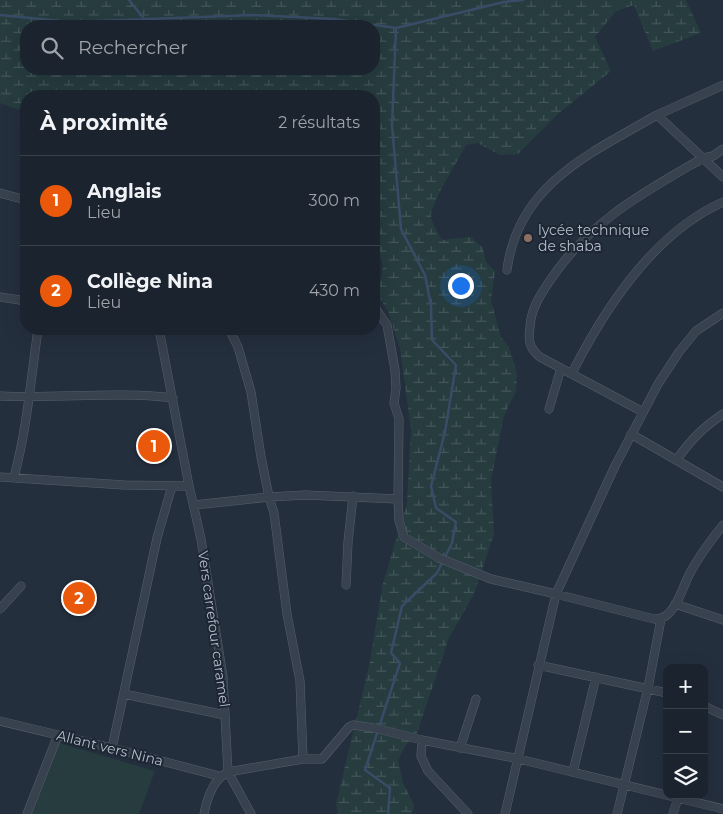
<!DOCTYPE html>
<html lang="fr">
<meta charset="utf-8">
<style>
:root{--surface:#1b232e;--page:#282f3a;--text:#f1f3f6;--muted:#a0a4aa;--line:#39404a;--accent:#ea580c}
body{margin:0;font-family:Montserrat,sans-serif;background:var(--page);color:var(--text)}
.controls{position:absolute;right:15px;bottom:15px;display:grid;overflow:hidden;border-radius:10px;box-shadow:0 5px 20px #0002}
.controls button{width:45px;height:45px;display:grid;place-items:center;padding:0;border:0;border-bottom:1px solid var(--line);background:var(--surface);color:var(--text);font:25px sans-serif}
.you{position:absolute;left:460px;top:285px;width:18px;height:18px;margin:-12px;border:4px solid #fff;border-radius:50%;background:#1a73e8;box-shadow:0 0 0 8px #1a73e833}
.badge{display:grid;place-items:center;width:32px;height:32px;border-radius:50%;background:var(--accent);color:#fff;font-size:16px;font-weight:700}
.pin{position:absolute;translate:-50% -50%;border:2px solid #fff;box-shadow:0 1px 5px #0006}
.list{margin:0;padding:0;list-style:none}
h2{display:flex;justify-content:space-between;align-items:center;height:65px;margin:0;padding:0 20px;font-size:21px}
h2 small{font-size:16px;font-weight:400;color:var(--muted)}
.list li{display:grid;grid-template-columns:32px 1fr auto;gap:15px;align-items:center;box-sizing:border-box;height:90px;padding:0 20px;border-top:1px solid var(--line)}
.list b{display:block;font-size:19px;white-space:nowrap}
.list p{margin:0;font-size:16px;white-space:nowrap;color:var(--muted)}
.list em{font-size:16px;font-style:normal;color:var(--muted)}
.icon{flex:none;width:28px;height:28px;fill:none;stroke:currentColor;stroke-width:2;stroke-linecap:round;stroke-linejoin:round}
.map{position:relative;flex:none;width:723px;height:814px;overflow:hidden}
.search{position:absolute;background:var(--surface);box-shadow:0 5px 20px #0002;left:20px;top:20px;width:360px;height:55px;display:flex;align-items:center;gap:12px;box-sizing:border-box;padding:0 18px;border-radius:20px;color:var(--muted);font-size:19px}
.panel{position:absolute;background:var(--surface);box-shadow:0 5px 20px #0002;left:20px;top:90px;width:360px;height:245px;border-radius:20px}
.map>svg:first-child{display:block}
</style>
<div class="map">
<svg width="723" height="814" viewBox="0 0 723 814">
<defs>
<pattern id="wetland-marsh" width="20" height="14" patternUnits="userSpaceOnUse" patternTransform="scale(1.25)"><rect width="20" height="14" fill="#263c3f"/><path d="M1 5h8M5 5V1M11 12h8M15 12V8" fill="none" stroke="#435659"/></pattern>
</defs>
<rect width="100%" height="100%" fill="#242f3e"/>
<!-- wetland -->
<path fill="url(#wetland-marsh)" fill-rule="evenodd" d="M0 0H686L701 33 653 51 634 5 616 11 595 37 611 71 559 113 518 154 500 155 478 143 466 145C459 159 432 201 431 215 431 223 438 232 442 240L471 237 483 248 486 262 495 271 491 301 501 337 509 347 517 373 516 391 504 416 491 480 494 534 474 594 449 638 417 733 406 745 398 760 403 783 414 805 412 814H338L336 804 369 666 383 583 407 503 411 429 400 348 388 312 378 294 383 266 380 256 374 254V96H26V112L0 103ZM26 26H374V69H26Z"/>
<!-- garden -->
<path fill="#263c3f" d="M59 743 155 771 139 814H32Z"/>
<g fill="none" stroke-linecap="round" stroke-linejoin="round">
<!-- stream -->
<path stroke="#394c67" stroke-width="2.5" d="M129 0 145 20
M0 15 71 22 253 15 334 19 396 28 504 2 523 0
M388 814 390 788 365 770 400 663 391 653 402 606 437 573 452 543 456 522 436 508 431 486 445 432 456 365 432 340 431 306 425 275 401 229 392 125 396 28"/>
<!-- minor casing -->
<g stroke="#565f6c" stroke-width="9">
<path id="minor" d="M723 85 657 115 723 177
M0 193 26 200
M507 270C518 184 591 153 657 115
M0 297 26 301
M159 329 189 486 201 539 223 677 228 772 303 759 300 681 287 614 274 513 269 497 261 457 251 392 238 347 229 329
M572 373C605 308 655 232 723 202
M0 396C58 399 115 391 173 398
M549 409 561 368
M643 412 540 357C529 348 528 340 530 327 531 308 541 294 551 279 591 220 643 193 703 158L713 156 723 149
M631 434 723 487
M677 459C692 439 702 428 723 414
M0 477 124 485 189 486
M14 477C27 429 31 378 38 329
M398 499 399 521 404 537 439 558 491 579 556 594 654 619C660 619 664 618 668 614 679 604 683 586 690 573 699 556 711 540 723 525
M194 505 269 497 305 495 398 499 399 419 394 403 396 388 395 370 387 325 374 306
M346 585 348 542 353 496
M675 604 723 620
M0 609 21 586
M538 665 667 693
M124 694 225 715
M704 706 723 715
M0 721 112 748 219 776
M422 740 421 756 428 771 468 814
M112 748 157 538 172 486
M460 748 476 699
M303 759H322L349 727 353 725 374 728 422 740 519 759 723 809
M573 772 596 677
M27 814 58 735
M204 814C207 798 214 779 228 772L251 814
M505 814 556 594 615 466 658 384 679 352 696 331 723 313
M617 814 648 688 661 619
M673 814 678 798"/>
</g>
<!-- minor -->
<use href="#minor" stroke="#38414e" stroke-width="8"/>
</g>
<!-- markers -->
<circle fill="#8d6e63" stroke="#1d2633" stroke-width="2" cx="528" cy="238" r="5"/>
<g text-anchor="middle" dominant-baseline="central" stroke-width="4" stroke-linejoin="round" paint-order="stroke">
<!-- poi labels -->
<g font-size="14" fill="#b4bcc9" stroke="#1d2633" text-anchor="start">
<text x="538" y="230">lycée technique<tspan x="538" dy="16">de shaba</tspan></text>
</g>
<!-- street labels -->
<g font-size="14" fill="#b4bcc9" stroke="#1d2633">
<text transform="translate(214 629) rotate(82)">Vers carrefour caramel</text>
<text transform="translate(110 748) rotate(14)">Allant vers Nina</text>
</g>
</g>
</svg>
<div class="controls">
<button>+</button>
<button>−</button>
<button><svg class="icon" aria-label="layers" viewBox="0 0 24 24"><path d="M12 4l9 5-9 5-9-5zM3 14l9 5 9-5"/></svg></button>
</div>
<div class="you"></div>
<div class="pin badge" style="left:154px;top:446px">1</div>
<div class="pin badge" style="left:79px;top:598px">2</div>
<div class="search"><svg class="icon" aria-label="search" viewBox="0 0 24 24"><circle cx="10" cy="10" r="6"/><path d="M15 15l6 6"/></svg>Rechercher</div>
<section class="panel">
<h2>À proximité<small>2 résultats</small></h2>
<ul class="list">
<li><span class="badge">1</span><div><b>Anglais</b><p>Lieu</p></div><em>300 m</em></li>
<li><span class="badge">2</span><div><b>Collège Nina</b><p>Lieu</p></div><em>430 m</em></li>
</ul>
</section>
</div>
